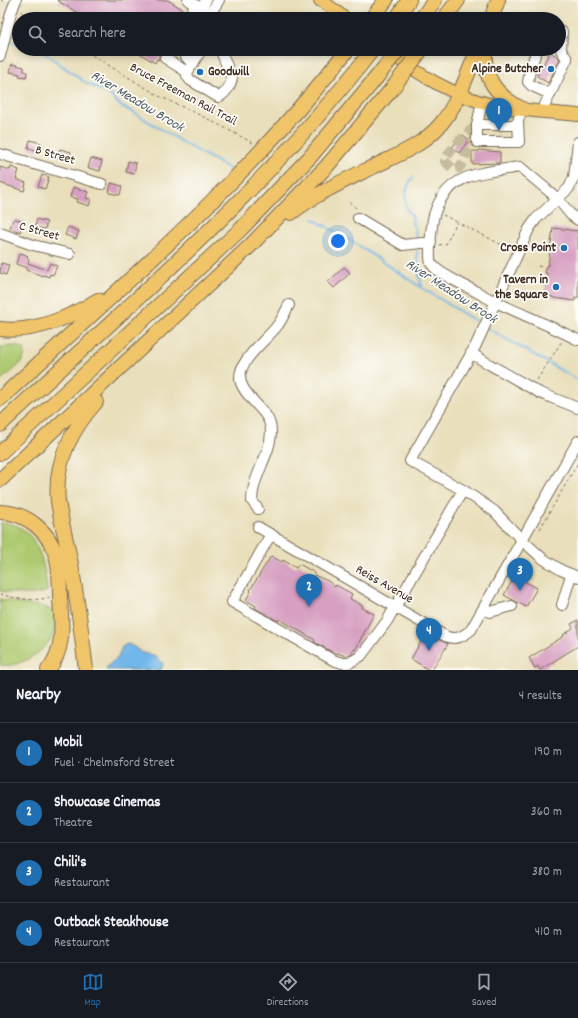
<!DOCTYPE html>
<meta charset="utf-8">
<style>
:root{--surface:#171b24;--page:#242831;--text:#f1f3f6;--muted:#9ea1a6;--line:#363941;--accent:#1f6fb2}
body{margin:0;font-family:Dekko,sans-serif;background:var(--page);color:var(--text)}
.you{position:absolute;left:338px;top:241px;width:14px;height:14px;margin:-10px;border:3px solid #fff;border-radius:50%;background:#1a73e8;box-shadow:0 0 0 6px #1a73e833}
.badge{display:grid;place-items:center;width:26px;height:26px;border-radius:50%;background:var(--accent);color:#fff;font-size:13px;font-weight:700}
.pin{position:absolute;translate:-50% -33px;filter:drop-shadow(0 1px 2px #0008)}
.pin::after{content:'';position:absolute;top:21px;width:14px;height:12px;background:inherit;clip-path:polygon(0 0,100% 0,50% 100%)}
.list{margin:0;padding:0;list-style:none}
h2{display:flex;justify-content:space-between;align-items:center;height:52px;margin:0;padding:0 16px;font-size:17px}
h2 small{font-size:13px;font-weight:400;color:var(--muted)}
.list li{display:grid;grid-template-columns:26px 1fr auto;gap:12px;align-items:center;box-sizing:border-box;height:60px;padding:0 16px;border-top:1px solid var(--line)}
.list b{display:block;font-size:15px;white-space:nowrap}
.list p{margin:0;font-size:13px;white-space:nowrap;color:var(--muted)}
.list em{font-size:13px;font-style:normal;color:var(--muted)}
.icon{flex:none;width:22px;height:22px;fill:none;stroke:currentColor;stroke-width:2;stroke-linecap:round;stroke-linejoin:round}
.map{position:relative;flex:none;width:578px;height:670px;overflow:hidden}
.search{position:absolute;background:var(--surface);box-shadow:0 2px 6px #0003;left:12px;right:12px;top:12px;height:44px;display:flex;align-items:center;gap:10px;box-sizing:border-box;padding:0 14px;border-radius:22px;color:var(--muted);font-size:15px}
.sheet{height:292px;background:var(--surface)}
nav{display:flex;justify-content:space-around;align-items:center;box-sizing:border-box;height:56px;border-top:1px solid var(--line);background:var(--surface);font-size:11px;color:var(--muted)}
nav a{display:grid;justify-items:center;gap:2px}
nav .on{color:var(--accent)}
.map>svg:first-child{display:block}
</style>
<div class="map">
<svg width="578" height="670" viewBox="0 0 578 670">
<rect width="100%" height="100%" fill="#fdfcf7"/>
<filter id="ink" filterUnits="userSpaceOnUse"><feTurbulence type="fractalNoise" baseFrequency=".025" numOctaves="2"/><feDisplacementMap in="SourceGraphic" scale="8" xChannelSelector="R" yChannelSelector="G"/><feConvolveMatrix kernelMatrix="1 2 1 2 8 2 1 2 1" color-interpolation-filters="sRGB"/></filter>
<filter id="wash" filterUnits="userSpaceOnUse"><feTurbulence type="fractalNoise" baseFrequency=".012" numOctaves="4" result="noise"/><feDisplacementMap in="SourceGraphic" scale="16" xChannelSelector="R" yChannelSelector="G"/><feGaussianBlur stdDeviation="0.9" result="paint"/><feColorMatrix in="noise" values="0 0 0 0 0 0 0 0 0 0 0 0 0 0 0 0 0 1.4 0 .05"/><feComposite in="paint" operator="in"/></filter>
<g filter="url(#wash)">
<rect width="100%" height="100%" fill="#e9dfbb"/>
<!-- green -->
<path fill="#aeca70" stroke="#747a47" d="M16 346 24 349C29 362 8 373 0 381V347Z
M0 523C36 521 45 563 47 591 36 597 12 593 0 591Z
M0 599 22 604 45 607 52 611C54 616 56 624 55 629 51 649 19 669 0 665Z"/>
<!-- water -->
<path fill="#72b7e9" stroke="#567084" d="M127 644C133 645 136 649 141 652 149 655 159 655 163 665L161 670H105L112 662 118 658 122 647Z"/>
<g fill="none" stroke-linecap="round" stroke-linejoin="round">
<!-- stream -->
<path stroke="#72b7e9" stroke-width="2" d="M7 42 19 44
M36 49 49 56 86 83 101 90 110 95 122 107 133 112 180 141 230 169
M413 177C407 185 403 199 407 209 410 216 414 213 412 224L415 227 416 239
M313 219 350 240 422 288 482 325
M417 251 419 276 422 287
M487 328 578 380"/>
</g>
<g id="blocks">
<!-- building -->
<path fill="#d79fc1" d="M57 0H168L185 11 183 15V19H87Z
M133 49H164L159 55V60L157 59 155 63Z
M550 52 558 57 560 60 548 83 537 76Z
M12 64 24 67V71L27 72 26 77 19 76 20 74 10 72Z
M463 135 469 140 459 153 452 147Z
M30 140 41 143 39 151 28 148Z
M60 149 71 152 68 159 58 156Z
M479 150 500 152V163L472 164V151H479Z
M91 158 102 161 100 171 88 168Z
M128 161 136 163 134 174 126 172Z
M0 167 10 170 11 167 19 170 16 179 26 183 24 191 0 183Z
M42 175 49 177 45 189 38 187Z
M111 183 122 186 120 195 109 193Z
M73 187 88 192 86 198 91 199 89 206 77 202 78 199 70 197Z
M16 219 24 222 20 232 10 228 13 220Z
M37 219 47 222 45 229 35 227Z
M68 227 79 231 76 239 65 235Z
M553 228 578 231V298L575 297V301L554 298 545 293 547 273H545L546 266H548Z
M21 253 28 256 27 257 29 259 28 263 47 270 50 263 57 266 53 275 50 274 49 277 43 275V276L26 270 27 268 16 264 19 254 20 255Z
M1 263 9 265 6 275 0 273Z
M344 267 350 273 334 288 328 282Z
M271 556 282 562 283 560 296 568 299 564 315 573 314 575 328 581 335 587 336 585 352 594 350 599 363 606 362 608 374 614 355 650 354 649 351 654 345 656 338 653 336 654 314 642 315 640 279 619 278 621 255 608 256 606 246 600 251 591 250 590Z
M515 576 537 588 526 607 504 595Z
M578 620V646L540 670 538 666 535 668 529 658 564 636 563 635 573 628 571 624Z
M426 633 448 644 432 670H429L411 659Z"/>
</g>
</g>
<g filter="url(#ink)">
<use href="#blocks" fill-opacity="0" stroke="#786955" stroke-width="1"/>
<g fill="none" stroke-linecap="round" stroke-linejoin="round">
<!-- minor-tunnel -->
<path stroke="#c6bb9c" stroke-width="10" stroke-dasharray="10 5" stroke-linecap="butt" d="M477 136 470 145 463 162 459 168 453 169 445 161C450 148 466 134 477 125"/>
<!-- minor casing -->
<g stroke="#786955" stroke-width="12">
<path id="minor" d="M188 0 216 19
M210 14 219 0
M189 16 196 5
M197 19 206 0
M182 49 187 58 193 64
M202 49 188 71 187 76 190 80 218 97C225 95 231 85 232 78L220 49
M537 49 530 70 528 82 532 86 550 94
M0 56 11 13 16 0
M165 58 187 72
M482 102 477 125V142H519L518 121 522 109
M542 111 567 59 561 50 562 32 559 31
M477 125H518
M578 142 574 177 569 188 536 219 529 229 475 347 410 461 463 490 494 511 522 540 542 558 561 570 578 577
M0 154 102 184
M358 218 403 245 431 242
M578 220 571 215 557 198 520 167C482 173 447 172 434 215 432 222 428 256 431 263 436 272 455 280 463 285 474 290 485 297 496 302 523 315 551 326 578 340
M0 233 33 245 70 254
M471 353 487 363 540 393 578 408
M258 509 252 501C252 476 271 455 271 431 271 411 247 401 241 383 234 363 266 341 277 326 282 320 285 312 289 305
M258 527 445 636C456 641 463 636 471 630L578 441
M271 534 232 602 333 660 342 663H349L361 656 387 621 463 490
M562 605 571 575
M483 609 490 612 512 606"/>
</g>
<!-- major casing -->
<g stroke="#786955" stroke-width="14">
<path id="major" d="M321 0 346 19
M385 49C418 74 452 96 493 105 521 111 550 112 578 115"/>
</g>
<!-- highway casing -->
<g stroke="#786955" stroke-width="16">
<path id="highway" d="M321 0H322
M371 19 386 0
M396 19 409 0
M421 19 435 0
M444 19 458 0
M491 19 498 0
M485 49C483 79 496 95 522 109
M291 213C318 192 348 179 379 164 400 154 424 144 440 125 458 104 467 75 478 49
M0 329C35 333 69 318 98 300
M0 399C121 287 247 180 348 49
M0 425C129 305 265 190 373 49
M0 453 241 229 310 157 376 78
M0 480 250 246 327 166 391 90
M0 512C27 512 51 533 57 559 60 572 60 586 60 599 62 625 65 649 48 670
M86 670C82 635 77 599 71 564 67 543 61 522 58 501 54 462 71 430 96 402"/>
</g>
<!-- path -->
<path stroke="#786955" stroke-width="1" stroke-dasharray="3 3" stroke-linecap="butt" d="M1 0 6 3
M21 12 33 19
M82 49 159 96 206 118 253 143
M349 202 357 209
M443 215 457 222
M439 245 446 244 457 222 510 249
M538 266 542 267
M537 380 562 341
M540 529 578 463
M0 594C16 599 34 602 50 597"/>
<!-- minor -->
<use href="#minor" stroke="#fff" stroke-width="10"/>
<!-- major -->
<use href="#major" stroke="#f0c469" stroke-width="12"/>
<!-- highway -->
<use href="#highway" stroke="#f0c469" stroke-width="14"/>
<!-- highway-bridge casing -->
<g stroke="#786955" stroke-width="16" stroke-linecap="butt">
<path id="highway-bridge" d="M376 78 399 49
M391 90 422 49"/>
</g>
<!-- highway-bridge -->
<use href="#highway-bridge" stroke="#f0c469" stroke-width="14"/>
</g>
</g>
<!-- markers -->
<g fill="#1f6fb2" stroke="#fdfcf7" stroke-width="1.5">
<circle cx="551" cy="69" r="4"/>
<circle cx="200" cy="72" r="4"/>
<circle cx="564" cy="248" r="4"/>
<circle cx="556" cy="287" r="4"/>
</g>
<g text-anchor="middle" dominant-baseline="central" stroke-width="3.5" stroke-linejoin="round" paint-order="stroke">
<!-- poi labels -->
<g font-size="13" font-weight="bold" fill="#3b2a1e" stroke="#fdfcf7" text-anchor="end">
<text x="543" y="69">Alpine Butcher</text>
<text x="208" y="72" text-anchor="start">Goodwill</text>
<text x="556" y="248">Cross Point</text>
<text x="548" y="280">Tavern in<tspan x="548" dy="15">the Square</tspan></text>
</g>
<!-- street labels -->
<g font-size="13" fill="#3b2a1e" stroke="#fdfcf7">
<text transform="translate(183 95) rotate(28)">Bruce Freeman Rail Trail</text>
<text transform="translate(55 156) rotate(16)">B Street</text>
<text transform="translate(39 232) rotate(16)">C Street</text>
<text transform="translate(384 585) rotate(30)">Reiss Avenue</text>
</g>
<!-- water labels -->
<g font-size="14" font-style="italic" fill="#4e5b65" stroke="#fdfcf7">
<text transform="translate(137 102) rotate(31)">River Meadow Brook</text>
<text transform="translate(451 292) rotate(33)">River Meadow Brook</text>
</g>
</g>
</svg>
<div class="you"></div>
<div class="pin badge" style="left:499px;top:131px">1</div>
<div class="pin badge" style="left:309px;top:607px">2</div>
<div class="pin badge" style="left:520px;top:591px">3</div>
<div class="pin badge" style="left:429px;top:651px">4</div>
<div class="search"><svg class="icon" aria-label="search" viewBox="0 0 24 24"><circle cx="10" cy="10" r="6"/><path d="M15 15l6 6"/></svg>Search here</div>
</div>
<section class="sheet">
<h2>Nearby<small>4 results</small></h2>
<ul class="list">
<li><span class="badge">1</span><div><b>Mobil</b><p>Fuel · Chelmsford Street</p></div><em>190 m</em></li>
<li><span class="badge">2</span><div><b>Showcase Cinemas</b><p>Theatre</p></div><em>360 m</em></li>
<li><span class="badge">3</span><div><b>Chili's</b><p>Restaurant</p></div><em>380 m</em></li>
<li><span class="badge">4</span><div><b>Outback Steakhouse</b><p>Restaurant</p></div><em>410 m</em></li>
</ul>
</section>
<nav>
<a class="on"><svg class="icon" aria-label="map" viewBox="0 0 24 24"><path d="M3 6l6-2 6 2 6-2v14l-6 2-6-2-6 2zM9 4v14M15 6v14"/></svg>Map</a>
<a><svg class="icon" aria-label="directions" viewBox="0 0 24 24"><path d="M12 3l9 9-9 9-9-9zM9 14v-3h6M13 9l2 2-2 2"/></svg>Directions</a>
<a><svg class="icon" aria-label="saved" viewBox="0 0 24 24"><path d="M7 4h10v16l-5-4-5 4z"/></svg>Saved</a>
</nav>
